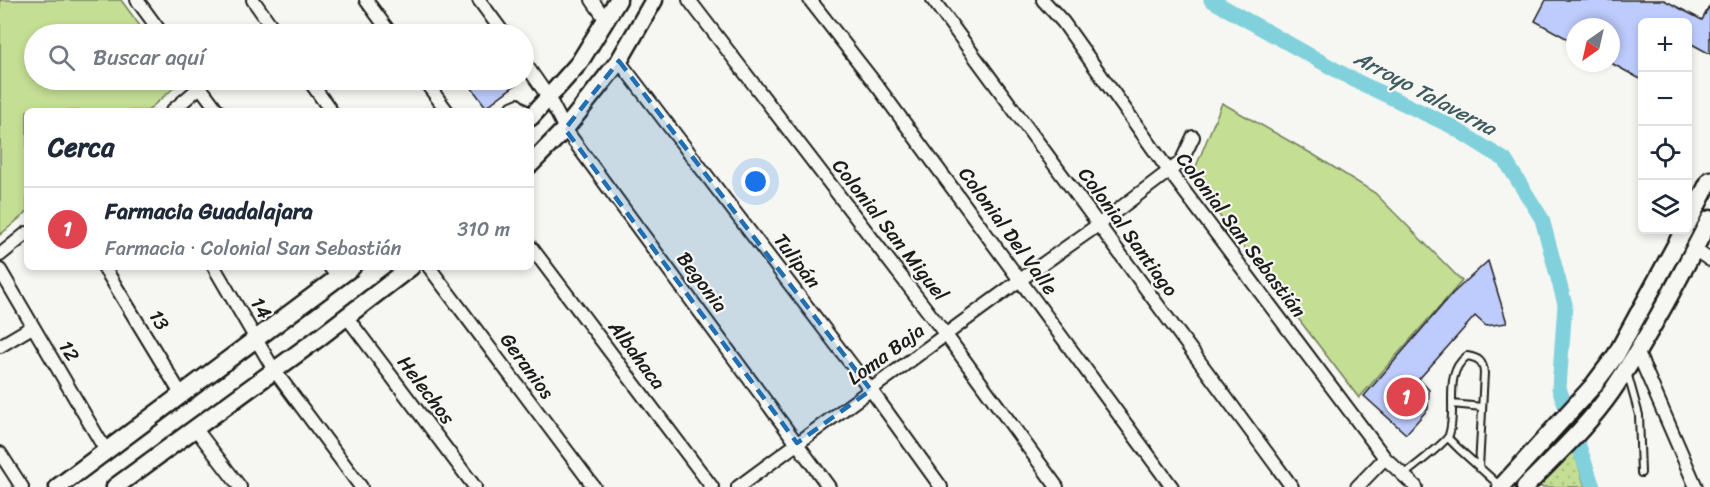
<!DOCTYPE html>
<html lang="es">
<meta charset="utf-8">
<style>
:root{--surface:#fff;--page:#f6f6f7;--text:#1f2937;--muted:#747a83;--line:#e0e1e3;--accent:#0f766e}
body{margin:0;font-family:Sriracha,sans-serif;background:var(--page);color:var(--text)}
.controls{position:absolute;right:18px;top:18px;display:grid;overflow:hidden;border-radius:9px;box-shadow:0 3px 9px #0003}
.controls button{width:54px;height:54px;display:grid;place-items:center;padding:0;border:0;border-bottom:2px solid var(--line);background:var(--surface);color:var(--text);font:30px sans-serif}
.compass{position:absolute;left:1566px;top:18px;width:54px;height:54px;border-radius:50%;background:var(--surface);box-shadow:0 3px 9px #0003;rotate:214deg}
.you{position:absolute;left:756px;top:182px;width:21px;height:21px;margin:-15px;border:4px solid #fff;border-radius:50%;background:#1a73e8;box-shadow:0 0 0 9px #1a73e833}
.badge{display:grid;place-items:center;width:39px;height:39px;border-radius:50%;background:var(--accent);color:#fff;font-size:20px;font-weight:700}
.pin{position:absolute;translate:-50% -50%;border:3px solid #fff;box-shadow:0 2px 6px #0006}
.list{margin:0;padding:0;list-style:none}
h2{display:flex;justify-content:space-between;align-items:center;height:78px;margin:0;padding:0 24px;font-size:26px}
h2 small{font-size:20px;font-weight:400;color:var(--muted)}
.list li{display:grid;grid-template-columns:39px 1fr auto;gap:18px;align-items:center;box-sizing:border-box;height:84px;padding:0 24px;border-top:2px solid var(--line)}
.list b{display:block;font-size:22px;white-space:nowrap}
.list p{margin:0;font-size:20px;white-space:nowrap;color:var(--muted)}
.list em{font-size:20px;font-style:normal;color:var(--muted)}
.icon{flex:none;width:33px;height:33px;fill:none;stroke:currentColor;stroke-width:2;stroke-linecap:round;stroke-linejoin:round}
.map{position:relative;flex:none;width:1710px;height:487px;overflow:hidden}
.search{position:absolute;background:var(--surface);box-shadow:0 3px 9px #0003;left:24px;top:24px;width:510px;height:66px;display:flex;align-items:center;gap:15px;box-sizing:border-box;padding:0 21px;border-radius:33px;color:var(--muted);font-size:22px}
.panel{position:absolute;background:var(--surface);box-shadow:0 3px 9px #0003;left:24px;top:108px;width:510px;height:162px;border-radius:9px}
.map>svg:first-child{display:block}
</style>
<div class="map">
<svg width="1710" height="487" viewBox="0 0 1710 487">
<defs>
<pattern id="grass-dots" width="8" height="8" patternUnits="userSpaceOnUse" patternTransform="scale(1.5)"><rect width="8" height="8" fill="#c4de94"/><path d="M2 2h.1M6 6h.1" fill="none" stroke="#a8be7f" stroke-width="1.8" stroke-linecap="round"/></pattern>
</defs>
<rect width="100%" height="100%" fill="#f6f6f2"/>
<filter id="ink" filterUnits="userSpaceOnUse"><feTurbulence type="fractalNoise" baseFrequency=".0167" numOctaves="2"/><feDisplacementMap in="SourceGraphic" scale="12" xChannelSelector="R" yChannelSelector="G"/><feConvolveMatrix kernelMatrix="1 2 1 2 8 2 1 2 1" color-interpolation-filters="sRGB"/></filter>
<g filter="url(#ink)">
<!-- grass -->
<path fill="url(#grass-dots)" stroke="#707d58" stroke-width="1.5" d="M1573 447 1585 487H1536Z"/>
<!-- green -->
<path fill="#c4de94" stroke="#707d58" stroke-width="1.5" d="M0 0H121L146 34H34V80H180L182 81 147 111H27V212L0 235Z
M1222 103 1314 155 1375 193 1462 281 1359 398 1196 185 1195 169Z"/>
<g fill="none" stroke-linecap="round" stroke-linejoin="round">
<!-- canal -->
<path stroke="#81d1dc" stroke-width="15" d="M1211 0 1352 79 1451 126 1505 160 1542 219 1565 304 1559 388 1593 487"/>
</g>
<!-- building -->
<path fill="#beccfd" stroke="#1c1c1c" stroke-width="1.5" d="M1546 0H1664L1702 20 1710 5V54L1688 42V22H1642V80L1611 63V27H1575V43L1535 21Z
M481 80H522L486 107 471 87Z
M1488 261 1507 323 1486 326 1475 316 1419 379 1429 390 1428 409 1406 434 1364 396 1453 293Z"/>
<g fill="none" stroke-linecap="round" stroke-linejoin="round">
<!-- lane casing -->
<g stroke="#1c1c1c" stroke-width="10">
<path id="lane" d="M507 111 511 105 518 102 528 111
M1627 372 1639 415 1641 473
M1452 404 1482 407
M1448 438 1459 449 1500 486
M1404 475C1412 468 1446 443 1449 435 1458 409 1442 375 1467 356 1479 358 1483 361 1484 373L1479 468"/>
</g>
<!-- street casing -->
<g stroke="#1c1c1c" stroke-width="16">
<path id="street" d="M137 0 162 34
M253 0 277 34
M366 0 391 34
M479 0 504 34
M592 0 606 20
M689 0 946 335 1057 487
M810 0 878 87 1172 487
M933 0 1292 487
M1043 0 1063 22 1169 171 1385 458 1416 487
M619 61 871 390 941 487
M524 62 549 98 565 129 829 487
M195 80 218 111
M309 80 331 111
M424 80 447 111
M172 111 200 87
M531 247 712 487
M1694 249 1710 260
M0 255 27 233
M104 267 181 394
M214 267 274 370 361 487
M330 267 338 278
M429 267 594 487
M0 270 106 451
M346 316 475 487
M0 346 32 327
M1637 351 1696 487
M195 428 240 487
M0 453 22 487
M738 487 1020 280 1098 225 1181 162 1193 137
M1357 487 1385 458"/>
</g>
<!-- secondary casing -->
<g stroke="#1c1c1c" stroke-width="21">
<path id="secondary" d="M531 117 579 63 618 0
M531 164 565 129 619 61 654 0
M1688 223 1710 180
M58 487 352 267
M115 487 320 337 411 267
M1501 487 1592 387 1616 355 1684 230
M1525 487C1555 456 1587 427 1612 391 1649 337 1680 277 1710 219"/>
</g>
<!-- lane -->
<use href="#lane" stroke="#f6f6f2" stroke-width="6"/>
<!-- street -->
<use href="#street" stroke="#f6f6f2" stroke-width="12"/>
<!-- secondary -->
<use href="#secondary" stroke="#f6f6f2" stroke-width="16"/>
</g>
</g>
<!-- marked area -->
<path fill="#1f6fb2" fill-opacity="0.2" stroke="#1f6fb2" stroke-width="4.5" stroke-dasharray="12 8" stroke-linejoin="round" d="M619 61 871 390 797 443 565 129Z"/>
<g text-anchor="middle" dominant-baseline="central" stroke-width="4.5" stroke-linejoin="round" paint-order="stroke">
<!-- street labels -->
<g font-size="20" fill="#1c1c1c" stroke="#f6f6f2">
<text transform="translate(890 230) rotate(52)">Colonial San Miguel</text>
<text transform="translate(1008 231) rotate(54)">Colonial Del Valle</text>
<text transform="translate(1128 232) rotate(54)">Colonial Santiago</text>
<text transform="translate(1241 235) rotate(53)">Colonial San Sebastián</text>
<text transform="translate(797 261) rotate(53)">Tulipán</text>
<text transform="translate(702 282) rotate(53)">Begonia</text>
<text transform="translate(261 308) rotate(59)">14</text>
<text transform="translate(159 320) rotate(59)">13</text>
<text transform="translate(69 351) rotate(60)">12</text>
<text transform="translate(886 354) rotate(-36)">Loma Baja</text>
<text transform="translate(637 355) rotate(53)">Albahaca</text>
<text transform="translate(527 366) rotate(54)">Geranios</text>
<text transform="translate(426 390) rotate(53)">Helechos</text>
</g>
<!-- water labels -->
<g font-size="21" font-style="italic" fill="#3f5b5f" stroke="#f6f6f2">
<text transform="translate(1425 93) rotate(28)">Arroyo Talaverna</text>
</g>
</g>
</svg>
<div class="controls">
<button>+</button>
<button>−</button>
<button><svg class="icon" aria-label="locate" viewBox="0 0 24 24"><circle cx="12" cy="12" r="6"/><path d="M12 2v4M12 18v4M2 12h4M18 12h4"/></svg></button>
<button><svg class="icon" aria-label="layers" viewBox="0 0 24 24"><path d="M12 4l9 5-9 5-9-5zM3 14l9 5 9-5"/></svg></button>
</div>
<svg class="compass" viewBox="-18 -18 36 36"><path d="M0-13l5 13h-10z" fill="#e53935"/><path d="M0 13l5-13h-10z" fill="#747a83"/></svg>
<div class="you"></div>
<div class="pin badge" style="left:1406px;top:397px;background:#e0444e">1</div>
<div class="search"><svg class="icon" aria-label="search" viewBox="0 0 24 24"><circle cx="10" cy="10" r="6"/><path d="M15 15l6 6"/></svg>Buscar aquí</div>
<section class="panel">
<h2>Cerca<small></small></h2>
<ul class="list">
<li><span class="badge" style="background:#e0444e">1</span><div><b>Farmacia Guadalajara</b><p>Farmacia · Colonial San Sebastián</p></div><em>310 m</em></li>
</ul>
</section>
</div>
